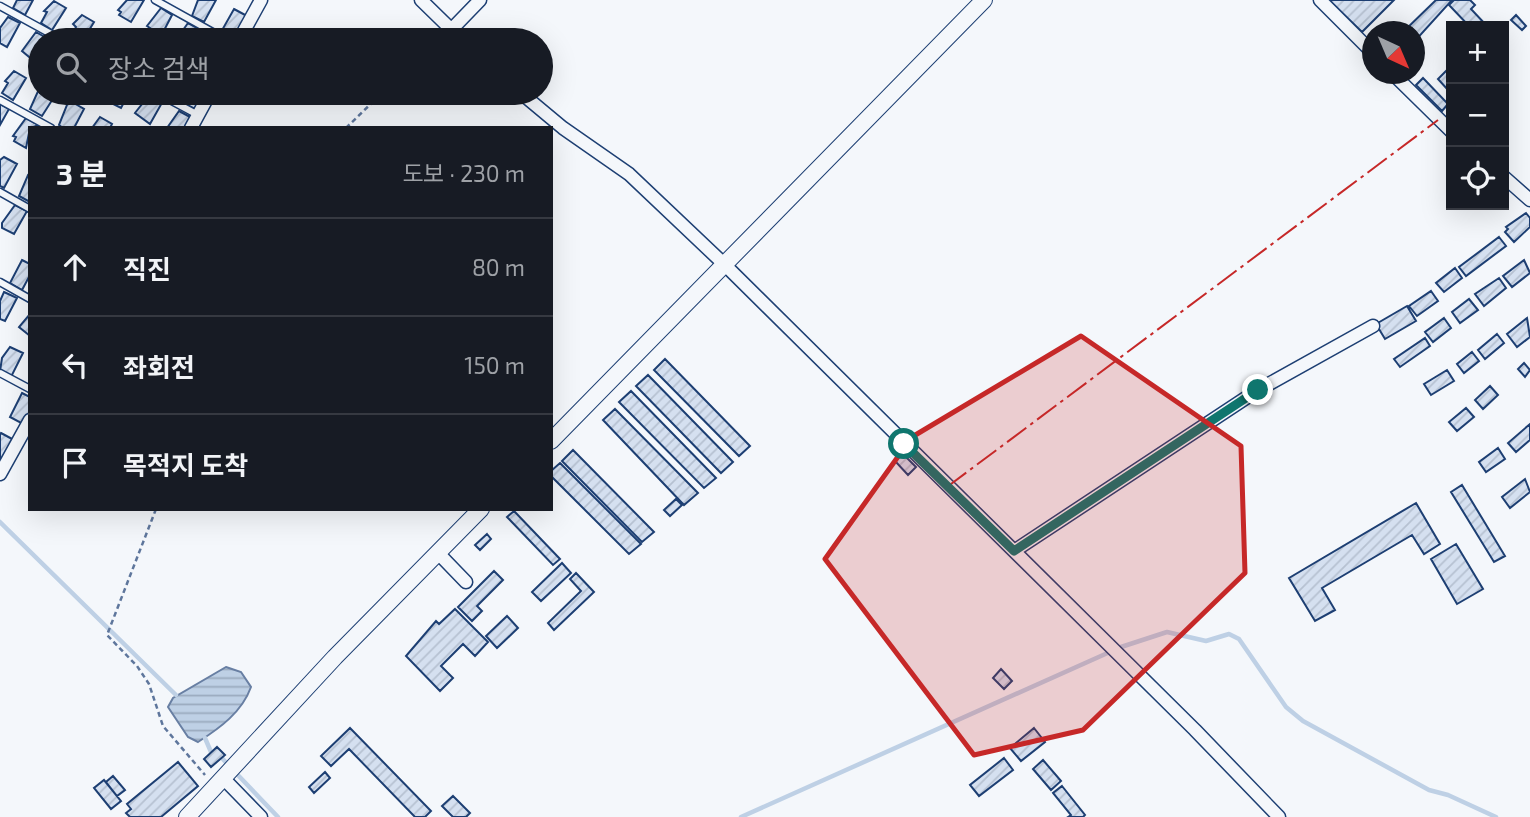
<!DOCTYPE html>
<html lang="ko">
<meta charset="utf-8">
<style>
:root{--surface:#171b24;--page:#242831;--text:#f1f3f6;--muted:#9ea1a6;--line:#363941}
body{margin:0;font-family:"Exo 2","Noto Sans KR",sans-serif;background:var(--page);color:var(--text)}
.controls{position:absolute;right:21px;top:21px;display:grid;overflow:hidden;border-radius:0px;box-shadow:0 7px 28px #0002}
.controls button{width:63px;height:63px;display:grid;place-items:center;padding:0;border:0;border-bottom:2px solid var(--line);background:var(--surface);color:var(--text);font:35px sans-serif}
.compass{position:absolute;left:1362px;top:21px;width:63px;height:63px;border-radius:50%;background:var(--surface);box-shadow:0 7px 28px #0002;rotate:136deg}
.stop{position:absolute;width:21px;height:21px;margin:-16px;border:5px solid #0f766e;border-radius:50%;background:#fff}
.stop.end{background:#0f766e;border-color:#fff;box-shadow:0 2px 7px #0008}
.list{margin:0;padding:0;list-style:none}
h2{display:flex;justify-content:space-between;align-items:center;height:91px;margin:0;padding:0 28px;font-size:30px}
h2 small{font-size:23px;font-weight:400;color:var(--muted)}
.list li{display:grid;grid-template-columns:46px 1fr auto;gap:21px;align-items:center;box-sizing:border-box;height:98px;padding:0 28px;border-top:2px solid var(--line)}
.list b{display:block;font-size:26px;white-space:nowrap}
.list em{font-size:23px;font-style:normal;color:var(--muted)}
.icon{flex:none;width:38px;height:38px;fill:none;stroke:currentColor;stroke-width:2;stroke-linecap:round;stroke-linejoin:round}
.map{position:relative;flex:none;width:1530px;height:817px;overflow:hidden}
.search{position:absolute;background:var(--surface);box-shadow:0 7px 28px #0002;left:28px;top:28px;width:525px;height:77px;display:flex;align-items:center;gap:18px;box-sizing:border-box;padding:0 24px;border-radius:38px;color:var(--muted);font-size:26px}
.panel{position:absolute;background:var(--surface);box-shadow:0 7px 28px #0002;left:28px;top:126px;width:525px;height:385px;border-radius:0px}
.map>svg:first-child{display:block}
</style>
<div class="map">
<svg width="1530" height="817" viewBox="0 0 1530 817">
<defs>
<pattern id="water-rules" width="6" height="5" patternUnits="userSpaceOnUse" patternTransform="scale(1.75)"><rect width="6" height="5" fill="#bed0e5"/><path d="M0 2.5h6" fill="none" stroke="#9aaabe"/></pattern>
<pattern id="building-hatch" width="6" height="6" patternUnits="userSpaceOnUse" patternTransform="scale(1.75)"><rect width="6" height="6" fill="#d5e0f0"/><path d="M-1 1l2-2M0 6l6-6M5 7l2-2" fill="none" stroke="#b6c1d1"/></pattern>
</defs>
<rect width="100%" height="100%" fill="#f4f7fb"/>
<!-- water -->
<path fill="url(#water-rules)" stroke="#687fa3" stroke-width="2" d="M226 667 241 672 251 687C242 712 220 728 198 742L188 737 168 707 173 698Z"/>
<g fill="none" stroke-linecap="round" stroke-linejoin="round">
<!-- stream -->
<path stroke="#bed0e5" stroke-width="4.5" d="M0 522 176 695
M205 738 211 752
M222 758 229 766
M235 772 278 817
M741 817 1121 647 1167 632 1206 641 1229 634 1239 639 1286 707 1303 721 1429 790 1448 795 1496 817"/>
</g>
<!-- building -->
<path fill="url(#building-hatch)" stroke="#1d3f73" stroke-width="2" d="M17 0H33L25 15 13 8Z
M127 0H144L131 22 119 15 121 12 118 10Z
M198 0H216L204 22 192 16Z
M1329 0H1394L1362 32Z
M1436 0H1452L1414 42V32H1403Z
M1454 0H1470L1475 5 1471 9 1487 26H1469L1449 5Z
M54 1 66 8 52 30 41 23 47 12 44 11Z
M161 8 172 15 160 38 148 31 150 28 147 26Z
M234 9 247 16 234 39 221 32Z
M82 15 94 22 83 40H72L69 39 76 27 73 24Z
M1516 15 1526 26 1522 30 1511 20Z
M8 17 20 23 7 47 0 43V28Z
M188 23 201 30 196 40H176Z
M111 31 122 38 121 40H103Z
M36 32 48 39 40 40V53L35 62 22 51Z
M1451 66V87L1448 90 1438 79Z
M14 71 26 78 13 100 2 93 8 83 5 81Z
M1423 78 1448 104 1442 111 1416 85Z
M39 89 40 93 56 94 42 116 30 109Z
M111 93H129L121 108 109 102Z
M189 93H205L197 110 183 103Z
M150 94 163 101 150 124 135 113Z
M72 102 84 109 74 128H63L59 125 67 105Z
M0 104 9 109 0 125Z
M179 111 192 118 186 128H167Z
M100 117 112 124 110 128H92Z
M26 118 39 125 30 128 26 148 14 141 16 137 13 136Z
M4 157 17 164 4 188 0 186V160Z
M28 175 30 176V202L19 196Z
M15 205 27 211 14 234 2 228V223Z
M1526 213 1530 218V227L1514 242 1505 232 1508 229 1506 227Z
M1499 237 1506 246 1466 276 1459 267Z
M22 260 30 264V275L22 290 10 283Z
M1524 260 1530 273 1512 287 1503 276Z
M1455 268 1462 278 1444 292 1436 283Z
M1499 278 1506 288 1484 306 1475 294Z
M1431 291 1438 301 1417 316 1409 306Z
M4 292 17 298 5 321 0 319V301Z
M1469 299 1478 310 1460 323 1452 312Z
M1407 306 1416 321 1385 339 1376 324Z
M30 314V336L19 327Z
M1444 318 1451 328 1433 342 1425 332Z
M1527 318 1530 337 1517 347 1507 334Z
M1497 334 1504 343 1485 359 1478 350Z
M1425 338 1430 346 1400 367 1394 359Z
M10 347 23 353 11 377 0 371 2 358Z
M1472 352 1479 361 1464 373 1457 364Z
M665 359 750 446 739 456 654 370Z
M1524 363 1530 370 1525 377 1518 369Z
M1447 370 1454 381 1431 395 1424 384Z
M648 375 733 462 721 473 636 386Z
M1490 386 1498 395 1483 409 1475 400Z
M631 391 716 478 704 488 619 402Z
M22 393 30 397V412L23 424 10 417Z
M1466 408 1474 417 1457 431 1449 422Z
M615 409 698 493 684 505 603 420Z
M1530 424V440L1516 452 1508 443Z
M1 433 14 440 0 463V435Z
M1498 448 1505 459 1486 472 1479 462Z
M573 450 654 532 642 542 562 461Z
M902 453 916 467 908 475 895 461Z
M560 463 641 544 629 554 551 476V471Z
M1525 479 1530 492 1510 508 1502 497Z
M1462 485 1505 556 1494 562 1451 492Z
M676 499 682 505 670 516 664 510Z
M1416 503 1440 544 1424 554 1412 535 1322 588 1335 610 1315 621 1289 578Z
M514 511 560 559 553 565 507 517Z
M487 534 491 539 480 550 475 545Z
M1456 544 1483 589 1457 604 1431 559Z
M562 563 571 573 541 601 532 592Z
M494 571 503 580 477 606 482 611 472 621 458 607Z
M576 573 594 592 554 630 548 623 581 591 570 579Z
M455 609 488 642 475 656 463 644 441 666 453 678 440 691 406 656 436 621 439 624Z
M507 616 518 628 497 648 486 636Z
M1001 669 1012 681 1004 689 993 678Z
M350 728 431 811 425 817H415L349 749 331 766 321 756Z
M1034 728 1045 742 1021 761 1010 748Z
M217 747 225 755 211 767 204 759Z
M1004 758 1013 770 979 796 970 785Z
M1043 760 1061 781 1051 790 1033 769Z
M178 762 198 786 161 817H130L126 813 131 809 127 804Z
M325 772 330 778 314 793 309 787Z
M113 776 125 790 117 796 106 782Z
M104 780 121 801 111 809 94 788Z
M1062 786 1085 815 1083 817H1068L1071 815 1053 793Z
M453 796 470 813 466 817H453L442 806Z"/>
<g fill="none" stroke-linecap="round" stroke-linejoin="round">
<!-- service casing -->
<g stroke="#1d3f73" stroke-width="9">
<path id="service" d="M155 0 227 40
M0 6 62 40
M157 93 198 115
M0 100 51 128
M0 192 30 209
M0 282 30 299
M0 373 30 389"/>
</g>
<!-- minor casing -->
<g stroke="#1d3f73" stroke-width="15">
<path id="minor" d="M421 0 462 40
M1320 0 1372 52
M451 30 480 0
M239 40 261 0
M1393 74 1451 131
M521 93 563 128 629 174 726 266 1195 730 1279 817
M191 128 210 93
M1504 177 1530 200
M0 474 30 420
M1014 551 1258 390 1373 326
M438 553 466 582
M225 780 261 817"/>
</g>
<!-- tertiary casing -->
<g stroke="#1d3f73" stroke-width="18">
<path id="tertiary" d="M551 441 984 0
M187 817 335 657 481 509"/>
</g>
<!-- path -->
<path stroke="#5e769c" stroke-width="2.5" stroke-dasharray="5 3.5" stroke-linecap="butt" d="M346 128 382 93
M156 509 107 635 137 666 149 684 163 726 205 775"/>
<!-- service -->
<use href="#service" stroke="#f4f7fb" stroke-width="6"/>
<!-- minor -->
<use href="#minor" stroke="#f4f7fb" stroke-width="12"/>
<!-- tertiary -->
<use href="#tertiary" stroke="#f4f7fb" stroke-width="16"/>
<!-- power -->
<path stroke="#c62828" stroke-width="2" stroke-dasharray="24 5 3.5 5" stroke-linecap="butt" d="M947 487 1438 120"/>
</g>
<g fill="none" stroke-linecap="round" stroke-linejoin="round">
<!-- route -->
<path stroke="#0f766e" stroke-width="9" d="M904 444 1014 551 1258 390"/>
</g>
<!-- marked area -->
<path fill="#c62828" fill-opacity="0.2" stroke="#c62828" stroke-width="5" stroke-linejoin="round" d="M1081 336 1241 446 1245 573 1083 730 974 755 825 559 912 437Z"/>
</svg>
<div class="controls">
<button>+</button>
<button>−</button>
<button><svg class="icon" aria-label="locate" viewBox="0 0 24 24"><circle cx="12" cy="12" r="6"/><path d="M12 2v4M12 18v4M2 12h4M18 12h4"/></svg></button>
</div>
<svg class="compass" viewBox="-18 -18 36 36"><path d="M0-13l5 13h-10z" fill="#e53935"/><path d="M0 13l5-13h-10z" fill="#9ea1a6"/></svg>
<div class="stop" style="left:904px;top:444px"></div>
<div class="stop end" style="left:1258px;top:390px"></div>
<div class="search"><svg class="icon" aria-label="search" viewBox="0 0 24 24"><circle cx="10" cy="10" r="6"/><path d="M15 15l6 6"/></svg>장소 검색</div>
<section class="panel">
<h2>3 분<small>도보 · 230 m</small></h2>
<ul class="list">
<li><svg class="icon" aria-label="ahead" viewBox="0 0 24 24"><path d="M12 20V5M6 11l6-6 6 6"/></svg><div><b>직진</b></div><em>80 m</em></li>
<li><svg class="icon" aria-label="left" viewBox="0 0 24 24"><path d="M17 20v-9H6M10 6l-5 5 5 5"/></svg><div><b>좌회전</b></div><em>150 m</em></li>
<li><svg class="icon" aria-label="arrive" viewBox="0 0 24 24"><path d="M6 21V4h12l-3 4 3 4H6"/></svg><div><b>목적지 도착</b></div></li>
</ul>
</section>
</div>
